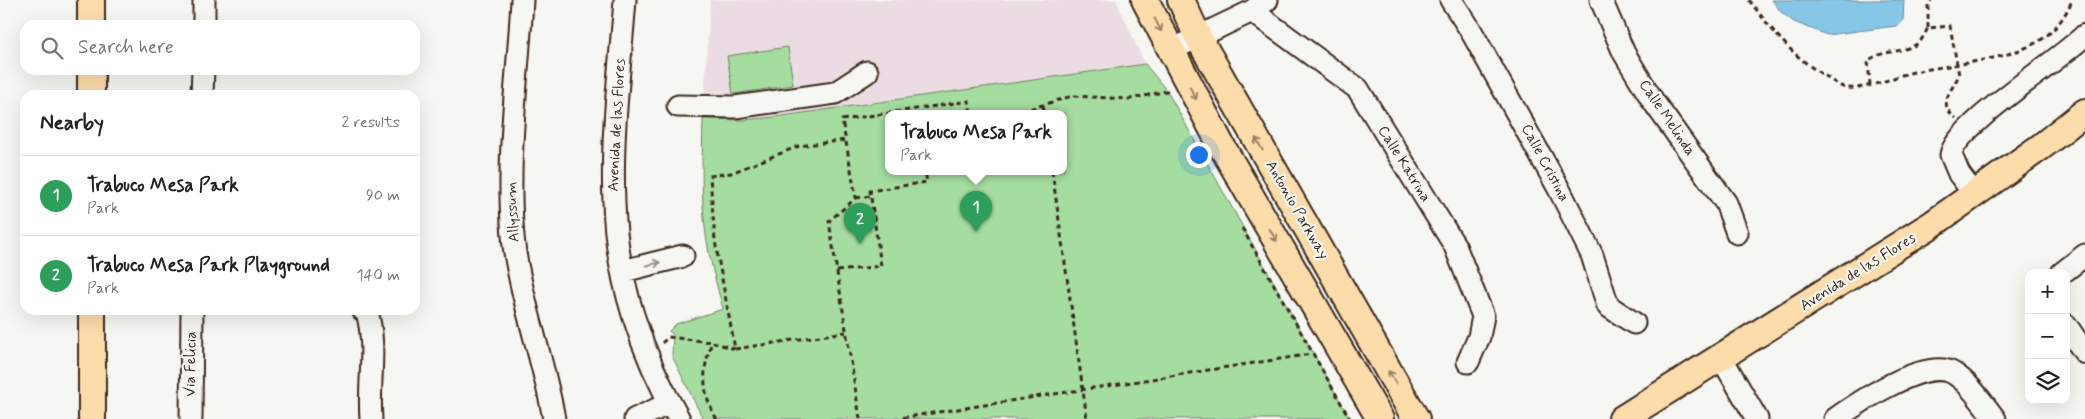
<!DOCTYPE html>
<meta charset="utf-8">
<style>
:root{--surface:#fff;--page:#f6f6f6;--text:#222;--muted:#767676;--line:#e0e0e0;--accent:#7c3aed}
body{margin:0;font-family:Mynerve,sans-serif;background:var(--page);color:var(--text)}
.controls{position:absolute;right:15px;bottom:15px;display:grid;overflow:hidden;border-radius:10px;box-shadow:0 5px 20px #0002}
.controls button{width:45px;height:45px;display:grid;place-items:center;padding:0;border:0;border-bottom:1px solid var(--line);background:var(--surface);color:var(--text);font:25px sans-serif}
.you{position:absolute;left:1198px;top:154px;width:18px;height:18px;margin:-12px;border:4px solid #fff;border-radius:50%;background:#1a73e8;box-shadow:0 0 0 8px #1a73e833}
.badge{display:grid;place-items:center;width:32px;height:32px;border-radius:50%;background:var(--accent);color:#fff;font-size:16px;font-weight:700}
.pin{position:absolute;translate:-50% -41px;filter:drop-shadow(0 1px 2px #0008)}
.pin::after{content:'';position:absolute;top:26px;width:18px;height:15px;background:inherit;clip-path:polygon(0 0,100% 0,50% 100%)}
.popup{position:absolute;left:885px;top:110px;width:182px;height:65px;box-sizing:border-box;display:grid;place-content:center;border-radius:10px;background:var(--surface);filter:drop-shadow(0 1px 4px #0005);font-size:16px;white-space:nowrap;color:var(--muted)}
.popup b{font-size:19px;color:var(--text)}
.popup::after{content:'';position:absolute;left:50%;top:100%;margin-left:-10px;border:10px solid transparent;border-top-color:var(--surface)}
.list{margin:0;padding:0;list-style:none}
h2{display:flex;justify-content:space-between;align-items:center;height:65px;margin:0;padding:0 20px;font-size:21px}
h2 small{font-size:16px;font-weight:400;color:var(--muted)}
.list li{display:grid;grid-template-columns:32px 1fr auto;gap:15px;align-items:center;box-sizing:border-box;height:80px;padding:0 20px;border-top:1px solid var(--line)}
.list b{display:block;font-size:19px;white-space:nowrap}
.list p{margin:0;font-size:16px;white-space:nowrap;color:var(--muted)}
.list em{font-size:16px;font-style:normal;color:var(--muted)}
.icon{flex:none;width:28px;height:28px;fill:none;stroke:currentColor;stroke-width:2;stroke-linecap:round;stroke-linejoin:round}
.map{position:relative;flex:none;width:2085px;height:419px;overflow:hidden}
.search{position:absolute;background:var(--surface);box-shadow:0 5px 20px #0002;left:20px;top:20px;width:400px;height:55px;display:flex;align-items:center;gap:12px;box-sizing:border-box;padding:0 18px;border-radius:15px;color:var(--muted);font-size:19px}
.panel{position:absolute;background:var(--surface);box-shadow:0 5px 20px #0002;left:20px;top:90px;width:400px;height:225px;border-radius:15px}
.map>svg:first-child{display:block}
</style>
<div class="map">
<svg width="2085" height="419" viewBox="0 0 2085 419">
<rect width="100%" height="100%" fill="#f6f6f2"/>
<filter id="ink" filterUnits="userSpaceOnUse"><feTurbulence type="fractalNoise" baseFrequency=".02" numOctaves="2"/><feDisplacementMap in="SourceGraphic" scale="10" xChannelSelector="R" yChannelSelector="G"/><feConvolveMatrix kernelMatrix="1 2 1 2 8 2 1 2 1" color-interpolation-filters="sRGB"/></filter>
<g filter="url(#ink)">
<!-- built -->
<path fill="#ebdce3" d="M710 0H1116L1145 64 775 117 744 120 703 119Z"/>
<!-- green -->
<path fill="#a5dca0" stroke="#70835f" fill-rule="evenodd" d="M788 47 793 85 733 94 727 56Z
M1145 64 1167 91 1350 419H703L672 356 673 335 669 331 676 324 723 309C718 290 713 272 709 253 700 209 702 164 703 119L744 120 775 117ZM888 113H1064V171H888Z"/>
<!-- water -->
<path fill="#86c7e7" stroke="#688897" d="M1772 0H1904L1903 21 1896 26 1827 35 1794 22 1781 12Z"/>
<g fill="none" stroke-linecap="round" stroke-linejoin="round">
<!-- minor casing -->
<g stroke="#3b2a1e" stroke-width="25">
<path id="minor" d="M522 0C518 79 505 167 514 246 522 304 544 361 554 419
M625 0C620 67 611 135 614 202 616 278 641 354 679 419
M1451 0 1470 29 1559 189 1592 255 1608 306 1634 323
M1601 0 1624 53 1653 101 1726 203 1737 233
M1252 11 1358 89 1455 246 1483 316 1479 337 1468 362
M204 25V0
M1171 50 1252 11 1267 0
M202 95 203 70
M678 106 735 107 835 93 867 72
M1975 195 1959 174 1951 155C1954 127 2059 61 2085 35
M623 271 683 256
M2062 273 2085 255
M363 310 367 312C377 347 368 383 371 419
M2066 325 2085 353
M1721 357 1757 419
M191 419 192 310
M635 419 670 403
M1835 419C1858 403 1925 357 1953 373 1970 383 1983 404 1995 419"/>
</g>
<!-- major casing -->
<g stroke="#3b2a1e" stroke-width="30">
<path id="major" d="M1145 0 1221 145 1380 419
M1181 0 1198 37 1416 419
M91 25V0
M91 70V95
M92 419V310
M1622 419 1931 225 2042 146 2085 112"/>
</g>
<!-- path -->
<path stroke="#3b2a1e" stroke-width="3" stroke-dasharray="5 4" stroke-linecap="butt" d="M1749 0C1772 30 1793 58 1827 77 1832 80 1837 85 1843 87 1857 92 1888 80 1902 75 1946 63 1999 64 2039 41 2054 32 2066 16 2072 0
M1928 28V5L1931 0
M1870 85 1868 61C1883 49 1901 54 1917 44 1922 41 1925 33 1928 28L1950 26 1959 75C1952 91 1936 104 1956 118
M1043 105 1044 113
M1004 113 1023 111 1072 96 1130 99 1167 91 1168 93
M1052 171 1087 419
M856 198 871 196
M1242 228 1350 419
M837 271 881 266 870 191 927 182 925 171
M662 343 668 337 712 342
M735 349 846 332
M717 419C701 395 702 367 712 342L735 349 715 241 710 176 731 173 799 146 846 140
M860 419 829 221 856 198 842 120 969 101 971 113
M894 419 1312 354"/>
<!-- minor -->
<use href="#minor" stroke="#f6f6f2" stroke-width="21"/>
<!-- major -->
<use href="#major" stroke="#fddcac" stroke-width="26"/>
</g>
<!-- one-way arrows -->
<defs><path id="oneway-shaft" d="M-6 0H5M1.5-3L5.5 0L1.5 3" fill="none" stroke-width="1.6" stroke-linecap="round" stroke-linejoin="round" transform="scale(1.25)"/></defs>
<g stroke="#9c8365">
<use href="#oneway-shaft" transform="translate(1158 25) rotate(63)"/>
<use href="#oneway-shaft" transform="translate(1193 93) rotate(62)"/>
<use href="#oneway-shaft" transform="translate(1259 144) rotate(-120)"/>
<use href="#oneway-shaft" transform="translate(1273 235) rotate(60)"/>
<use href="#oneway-shaft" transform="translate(1392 377) rotate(-120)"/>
</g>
<use stroke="#989088" href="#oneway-shaft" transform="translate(653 264) rotate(-14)"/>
</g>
<g text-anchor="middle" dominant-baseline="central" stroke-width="4.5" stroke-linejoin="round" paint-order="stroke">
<!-- street labels -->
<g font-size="15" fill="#3b2a1e" stroke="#f6f6f2">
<text transform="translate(1667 118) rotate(56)">Calle Melinda</text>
<text transform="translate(617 125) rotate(-87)">Avenida de las Flores</text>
<text transform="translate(1545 163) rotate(62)">Calle Cristina</text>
<text transform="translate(1404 164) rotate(58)">Calle Katrina</text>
<text transform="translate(1297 210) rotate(60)">Antonio Parkway</text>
<text transform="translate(513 212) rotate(-93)">Allyssum</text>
<text transform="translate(1858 272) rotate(-32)">Avenida de las Flores</text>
<text transform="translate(191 364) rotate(-89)">Via Felicia</text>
</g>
</g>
</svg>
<div class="controls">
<button>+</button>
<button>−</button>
<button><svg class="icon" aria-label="layers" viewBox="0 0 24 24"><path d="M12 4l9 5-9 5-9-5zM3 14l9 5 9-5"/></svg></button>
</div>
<div class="you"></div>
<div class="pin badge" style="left:976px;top:232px;background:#2e9e5b">1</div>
<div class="popup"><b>Trabuco Mesa Park</b>Park</div>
<div class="pin badge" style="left:860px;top:244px;background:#2e9e5b">2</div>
<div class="search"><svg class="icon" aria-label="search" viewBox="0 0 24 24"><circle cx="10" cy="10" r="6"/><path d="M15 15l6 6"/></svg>Search here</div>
<section class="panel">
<h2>Nearby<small>2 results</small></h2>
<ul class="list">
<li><span class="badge" style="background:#2e9e5b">1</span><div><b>Trabuco Mesa Park</b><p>Park</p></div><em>90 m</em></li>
<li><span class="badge" style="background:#2e9e5b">2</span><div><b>Trabuco Mesa Park Playground</b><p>Park</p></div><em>140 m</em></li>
</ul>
</section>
</div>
